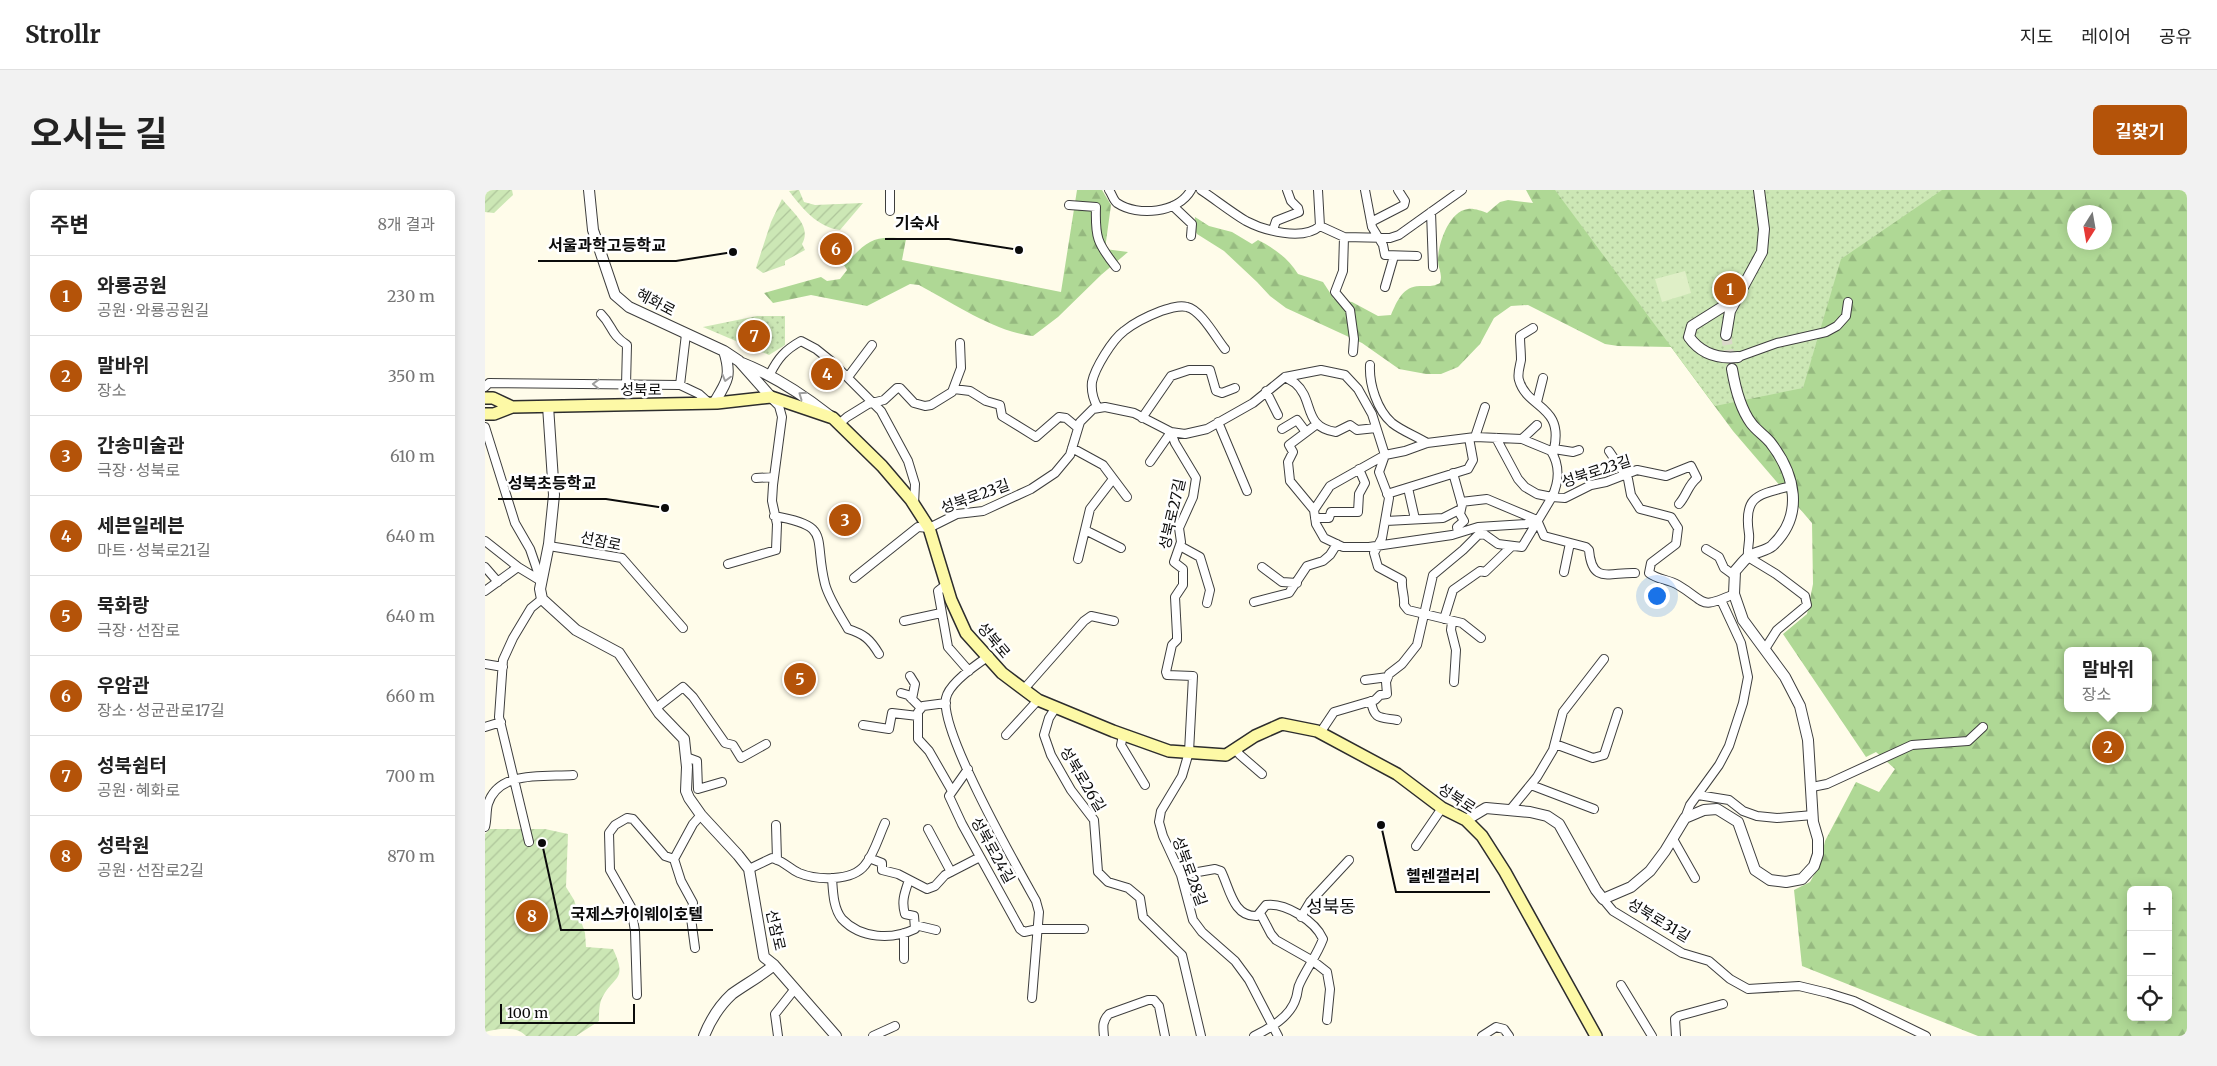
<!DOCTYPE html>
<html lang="ko">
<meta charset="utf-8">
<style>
:root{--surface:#fff;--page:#f2f2f2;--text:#222;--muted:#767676;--line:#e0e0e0;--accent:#b45309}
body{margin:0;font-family:Merriweather,"Noto Sans KR",serif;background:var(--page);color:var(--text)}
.controls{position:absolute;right:15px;bottom:15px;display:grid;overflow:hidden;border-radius:8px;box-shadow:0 2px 12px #0003}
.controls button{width:45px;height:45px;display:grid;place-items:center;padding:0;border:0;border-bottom:1px solid var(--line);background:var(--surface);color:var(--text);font:25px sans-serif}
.compass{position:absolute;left:1582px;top:15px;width:45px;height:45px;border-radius:50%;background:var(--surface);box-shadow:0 2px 12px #0003;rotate:191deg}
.scale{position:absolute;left:15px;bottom:12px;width:135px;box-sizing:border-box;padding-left:5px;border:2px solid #0b0b0b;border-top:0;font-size:14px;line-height:18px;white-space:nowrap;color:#0b0b0b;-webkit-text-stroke:4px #fff;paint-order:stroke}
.you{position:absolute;left:1171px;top:405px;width:18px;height:18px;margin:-12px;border:4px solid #fff;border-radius:50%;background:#1a73e8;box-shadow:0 0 0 8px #1a73e833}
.badge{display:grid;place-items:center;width:32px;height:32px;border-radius:50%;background:var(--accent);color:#fff;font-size:16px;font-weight:700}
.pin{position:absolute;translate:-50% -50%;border:2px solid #fff;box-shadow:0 1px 5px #0006}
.popup{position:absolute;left:1579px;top:457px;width:88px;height:65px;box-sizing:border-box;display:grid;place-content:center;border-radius:8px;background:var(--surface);filter:drop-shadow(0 1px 4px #0005);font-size:16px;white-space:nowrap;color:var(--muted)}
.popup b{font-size:19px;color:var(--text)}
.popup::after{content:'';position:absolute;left:50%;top:100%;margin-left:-10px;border:10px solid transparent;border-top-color:var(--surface)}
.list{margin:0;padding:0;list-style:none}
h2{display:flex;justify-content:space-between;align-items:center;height:65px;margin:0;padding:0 20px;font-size:21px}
h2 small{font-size:16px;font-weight:400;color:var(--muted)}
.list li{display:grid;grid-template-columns:32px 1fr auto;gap:15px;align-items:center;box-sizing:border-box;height:80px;padding:0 20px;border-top:1px solid var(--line)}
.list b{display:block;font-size:19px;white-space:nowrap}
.list p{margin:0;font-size:16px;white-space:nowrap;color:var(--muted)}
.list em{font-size:16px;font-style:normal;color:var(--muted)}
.icon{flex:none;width:28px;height:28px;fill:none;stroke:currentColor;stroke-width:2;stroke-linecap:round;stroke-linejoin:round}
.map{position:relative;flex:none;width:1702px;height:846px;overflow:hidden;border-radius:8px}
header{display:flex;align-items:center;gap:30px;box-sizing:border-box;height:70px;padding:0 25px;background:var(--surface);border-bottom:1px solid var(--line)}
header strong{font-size:24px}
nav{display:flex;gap:28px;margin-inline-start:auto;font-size:18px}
.intro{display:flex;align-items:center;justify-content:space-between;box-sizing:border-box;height:120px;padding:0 30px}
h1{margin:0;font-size:35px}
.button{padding:12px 22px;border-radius:8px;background:var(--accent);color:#fff;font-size:18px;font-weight:700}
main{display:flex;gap:30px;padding:0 30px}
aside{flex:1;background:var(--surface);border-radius:8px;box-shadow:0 2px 12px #0003}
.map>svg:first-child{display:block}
</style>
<header>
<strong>Strollr</strong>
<nav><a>지도</a><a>레이어</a><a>공유</a></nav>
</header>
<div class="intro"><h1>오시는 길</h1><a class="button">길찾기</a></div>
<main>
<aside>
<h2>주변<small>8개 결과</small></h2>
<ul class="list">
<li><span class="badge">1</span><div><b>와룡공원</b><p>공원 · 와룡공원길</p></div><em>230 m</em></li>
<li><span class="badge">2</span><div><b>말바위</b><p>장소</p></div><em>350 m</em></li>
<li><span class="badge">3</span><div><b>간송미술관</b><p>극장 · 성북로</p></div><em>610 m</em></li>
<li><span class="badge">4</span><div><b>세븐일레븐</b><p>마트 · 성북로21길</p></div><em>640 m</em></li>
<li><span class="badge">5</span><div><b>묵화랑</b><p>극장 · 선잠로</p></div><em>640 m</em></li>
<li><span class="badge">6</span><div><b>우암관</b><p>장소 · 성균관로17길</p></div><em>660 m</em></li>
<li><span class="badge">7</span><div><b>성북쉼터</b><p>공원 · 혜화로</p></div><em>700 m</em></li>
<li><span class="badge">8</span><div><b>성락원</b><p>공원 · 선잠로2길</p></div><em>870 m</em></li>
</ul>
</aside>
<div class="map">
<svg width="1702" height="846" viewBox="0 0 1702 846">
<defs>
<pattern id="forest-firs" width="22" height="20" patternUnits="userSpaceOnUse" patternTransform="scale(1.25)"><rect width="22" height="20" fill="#afd895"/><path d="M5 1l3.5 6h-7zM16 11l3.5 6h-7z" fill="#95b87f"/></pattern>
<pattern id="park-dots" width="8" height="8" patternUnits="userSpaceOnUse" patternTransform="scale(1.25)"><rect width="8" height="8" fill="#cce7b5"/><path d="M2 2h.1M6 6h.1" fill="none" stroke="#aec59a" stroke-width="1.8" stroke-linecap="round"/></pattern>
<pattern id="garden-furrows" width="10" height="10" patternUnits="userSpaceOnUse" patternTransform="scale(1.25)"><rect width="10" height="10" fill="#cce7b5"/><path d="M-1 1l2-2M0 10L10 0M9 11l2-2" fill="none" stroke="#aec59a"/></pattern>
</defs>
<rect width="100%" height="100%" fill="#fffcea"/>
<!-- forest -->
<path fill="url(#forest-firs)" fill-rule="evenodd" d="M592 0H617L626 15 620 59 643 62 616 85 573 127 548 146C512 143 466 112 434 95L425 94 382 116 326 105 288 113 279 103 336 87 342 91 355 89 362 80 359 75C383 51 387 45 421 49L417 70 576 102Z
M1041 0H1702V846H1493L1317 776 1309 700 1325 692 1335 674 1340 651 1371 592 1394 602 1410 579 1391 562 1381 567 1298 444 1322 424 1328 394 1327 333 1248 241 1186 157 1133 156 1120 154 1043 115 1026 116 1009 128 995 154 973 177 956 184H941L914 179 877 153 801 118 785 106 772 92 739 61 712 44 709 38 710 27 724 36 747 42 767 54 773 50C789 58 803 68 813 84L838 92 849 109 867 112 893 126 906 125C912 111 918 96 935 96 944 96 947 97 955 93 958 84 953 79 953 70 953 54 964 21 983 19 988 18 997 21 1002 23L1015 12 1023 10 1048 13ZM1590 22H1620V52H1590ZM1583 461H1663V518H1583ZM1646 700H1683V827H1646Z"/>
<!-- park -->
<path fill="url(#park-dots)" d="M1070 0H1457L1356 69 1318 198 1230 216Z
M272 126H300V155L284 165 218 137Z"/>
<!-- garden -->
<path fill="url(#garden-furrows)" d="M0 0H27L28 5 9 23 0 22Z
M314 0 319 12 330 15 378 13 355 40C332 37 317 18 304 1Z
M297 9C308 23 327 36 317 54L320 60 300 71V75L278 83 271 78 286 32Z
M5 639H60L83 644 81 697 89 710 100 743 101 757 128 759C143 791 129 785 117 808 114 814 114 824 114 831L91 846H41C31 835 12 839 0 842V644Z"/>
<!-- pitch -->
<path fill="#dfefc7" d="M1200 81 1206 103 1177 112 1170 89Z"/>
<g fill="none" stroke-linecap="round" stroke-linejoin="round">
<!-- tertiary-tunnel -->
<path stroke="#dad8c9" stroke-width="10" stroke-dasharray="10 5" stroke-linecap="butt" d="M1241 145 1246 176"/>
<!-- minor casing -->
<g stroke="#3e3e3e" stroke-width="10">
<path id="minor" d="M624 0C627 4 628 10 632 13 653 27 693 23 706 0
M716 0C731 10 746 22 761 31 780 41 818 51 835 36
M833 0 835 36
M880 0 887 37 898 55 900 65 932 66
M584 15 611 17C610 47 612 53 631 77
M688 16 707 34 706 46
M405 21V0
M946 22 948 77
M886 32 919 15 920 11 913 0
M835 36 859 47 905 48 914 45 977 0
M788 40 791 31 814 22 813 18 806 11 802 0
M859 47 858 81 850 102 865 120 869 149 868 162
M900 97 909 66
M116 124C128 136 125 144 142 155L141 195
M1048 138 1035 146C1035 154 1036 162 1036 170 1035 176 1032 184 1034 190 1042 219 1079 215 1069 259
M1253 167 1292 153 1341 142 1352 136 1361 126 1363 112
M885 175C884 194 892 220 907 233 917 241 931 246 942 253
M285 184C293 168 300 160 316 151L331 159 346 171 396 221 423 271 430 294 429 314
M363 187 387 155
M800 187C803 189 807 191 810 193 830 210 817 237 851 242L865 235 872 240 891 238
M195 195 201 144
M0 197 4 193 195 195 214 204 224 213
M469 199 485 201 501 211 515 215 517 226 551 247 574 227 581 228 593 238
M781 201 793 225
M1052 212 1058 188
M613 218C609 211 606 201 607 192 610 178 627 150 639 141 650 132 663 126 676 121 685 118 694 115 702 117 716 120 731 148 740 159
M657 228 686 186 704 180H725L731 201 737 203 750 198
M733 232 762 301
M354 234 362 227 383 214 399 210 412 198H415L429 213 440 216 446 215 467 202 476 178 475 153
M0 237 30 333 45 359 56 391
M797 239 812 230 821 242
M990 247 1000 217
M1011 248 1033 289 1040 297 1052 304 1067 307 1080 308 1106 295 1121 292 1152 280 1181 286 1206 276 1212 288C1203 295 1202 305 1194 314
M1037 249 1052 235
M587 258 618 275 642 307
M1066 261 1069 259 1088 262 1094 260
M1124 261 1143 289 1146 305 1155 319 1186 327 1193 338 1191 354 1166 373 1164 383C1173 390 1183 389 1193 395 1222 412 1213 420 1249 404
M665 272 686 242 690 253 711 288 708 307 694 338 696 352 689 372 698 379V395L690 407 692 445V450L687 455 681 482 682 485 708 486 704 562 697 586 676 621 674 632 678 646 696 685 708 730 717 742 750 771 764 790 793 846
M968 283 977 315 975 324 979 331 972 337 973 343
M271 288 289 287
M923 298 930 329
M902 304 983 279 988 270 984 248
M976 312 1002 309 1052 330
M829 320 805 291 803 272 808 262 804 255 832 234
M289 326C348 336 328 347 340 394 344 409 355 425 363 439 379 444 385 449 394 464
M830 328H844L846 322H873L874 304 880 293 874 279
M1052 330 1059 346 1101 357 1104 360C1107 395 1125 382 1150 383
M901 331 958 328 976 319
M600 340 636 358
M0 351 33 377
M64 356 137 368 198 438
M695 356 715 367 725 400 722 413
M1221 359 1234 367 1239 378 1250 386
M593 369 605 319 628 289
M243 374 291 360 292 334 287 311 288 295 297 227 294 216 287 209
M0 377 13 392
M777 377 797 392 812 393
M1079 382 1085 353
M369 388 433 337 444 338 472 324 498 321 546 299 570 283 585 265 595 232 608 219 620 217 649 223 686 242 700 244 722 239 768 213 800 187 836 180 860 185 873 199 887 224 900 265 894 282 904 308 897 348 889 363 893 377 917 390C916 399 920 406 919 415L923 420 977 433 996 448
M462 394 453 401 463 457 484 481
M0 401 33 377 56 391
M769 412 804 403 822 376 838 371 845 365 852 354
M959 429 968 400 995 381 1000 382 1027 356
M419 431 456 423
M967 432 966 440 971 460 969 492
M1280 459 1292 440 1322 415 1320 406 1291 384 1263 367C1262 359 1265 351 1264 344 1258 305 1273 305 1306 296
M504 466C492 474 464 493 461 508 454 541 532 677 551 711L554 722 547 808
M0 474 18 477
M425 486 430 494 427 509
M880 490 903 487
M539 499 599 431 606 426 629 431
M416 503 423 505 436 518
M886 511C889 530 895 527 912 530
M461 513 438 516 433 522V549L444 561 467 601
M571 517 564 528 559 545 566 565 586 600 609 630 613 682 623 692 643 698 655 708 658 727 697 765 716 846
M171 518 198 497 208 507 240 553 248 555 256 568 281 554
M378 535 404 539 407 523 433 526
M0 537 16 532
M835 543 849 522 890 510 895 505 902 504 901 492 904 484 917 474 932 455 948 385 978 360 993 345 999 344 1013 354 1037 357 1067 307C1074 292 1075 275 1066 261L1037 249 990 247 942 253 920 261 900 265 845 296 829 320 831 334 839 348 858 357H884L967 345 993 337 1041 334 1052 330
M521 545 553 510
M638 545 636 555 660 595
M1070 554 1108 568 1119 565 1133 522
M750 559 755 565 777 584
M201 567 212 571 213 599 237 592
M483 579 464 606 477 634 535 739 539 742 553 739H599
M1046 595 1109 619
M1327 597 1342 594 1427 555 1483 551 1498 537
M1213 605 1244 610 1258 621 1272 626 1292 628 1328 625
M1025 620 1052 587 1068 560 1078 522 1119 469
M1200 628 1205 615 1234 575 1244 556 1258 513 1263 487 1256 453 1236 410
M291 635 292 670
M0 637C2 630 1 621 3 614 13 580 60 587 88 585
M443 639 466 682
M1188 649 1210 688
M44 652 14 527 18 470 28 448 46 418 57 409
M931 656 957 618
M384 668 397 673V680L413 684 442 699 450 696 460 685 495 667
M264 679 287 668C301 672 303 678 314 683 331 690 367 692 380 675 389 664 394 646 400 633
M696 685 730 679 736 681C745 699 748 727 772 726L781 715C800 712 830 731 838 749 832 765 822 778 815 793 812 798 813 803 811 808 806 826 784 839 769 846
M347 688C348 701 348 718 357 729 376 749 407 750 430 739L429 726 420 724C416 711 420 702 424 690
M1118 709 1128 721 1197 763 1224 771 1245 789 1263 799 1314 796 1343 803 1369 811 1441 846
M775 723 786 744 791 750 828 771 842 782 845 799 842 830
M816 727 825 712 864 670
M430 735 451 740
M210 758 206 728 208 713 196 691 189 669 208 634 216 625
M419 769V743
M1136 795 1167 846
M152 805 150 741 146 717 125 680 124 643 130 635 142 628 148 629 180 666 189 669
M293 846 290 824 309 800
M388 846 410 836
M619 846C618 837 617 831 624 824L663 810H669L674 816 680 846
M997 846 1011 837 1019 839 1024 846
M1191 846 1190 829 1194 826 1238 814"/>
</g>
<!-- tertiary casing -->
<g stroke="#3e3e3e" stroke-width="12">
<path id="tertiary" d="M104 0 108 40 130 105 144 117 239 161 254 171 286 207
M1250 109 1207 136 1204 147C1216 164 1233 169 1253 167
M1241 145 1245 121 1277 62 1279 39 1274 0
M257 173C290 186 317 204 345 226
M229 213C242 192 247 186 239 161
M63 216 69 305 64 354 55 399 57 409 91 440 134 463 174 523 199 549 202 577 201 601 204 608 216 625 253 665 264 679 279 767 289 775 351 846
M981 630 1001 618 1045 622 1062 626 1074 634 1111 700 1118 709 1146 697 1165 681 1180 661 1200 628 1219 620 1232 619 1253 632 1270 680 1285 690 1301 692 1317 689 1329 676 1333 664V649L1328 632 1323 550 1315 516 1300 487 1258 430 1249 404 1250 381C1254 377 1258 371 1263 367 1270 362 1281 361 1287 356 1320 325 1310 284 1285 252 1279 245 1271 240 1266 233 1255 218 1250 197 1247 179
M219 846C225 831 235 815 247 804 261 794 276 786 289 775"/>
</g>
<!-- secondary casing -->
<g stroke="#2d2d2d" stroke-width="14">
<path id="secondary" d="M0 208H8L27 217
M0 224H9L27 217 232 213 286 207 348 228 397 276 426 310 444 338 466 410 481 443 517 483 553 510 628 541 684 561 741 565 770 546 797 534 832 541 912 584 957 618 981 630 997 646 1020 682 1111 846"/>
</g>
<!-- minor -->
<use href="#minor" stroke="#fff" stroke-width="8"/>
<!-- tertiary -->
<use href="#tertiary" stroke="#fff" stroke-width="10"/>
<!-- secondary -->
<use href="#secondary" stroke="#fdf9a6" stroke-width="11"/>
</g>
<!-- one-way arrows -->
<defs><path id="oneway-chevron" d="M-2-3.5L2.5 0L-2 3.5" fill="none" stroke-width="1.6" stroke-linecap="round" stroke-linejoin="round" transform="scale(1.25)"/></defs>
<g stroke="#9d9d9d">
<use href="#oneway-chevron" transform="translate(241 188) rotate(105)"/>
<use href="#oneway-chevron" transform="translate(111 194) rotate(-179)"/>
<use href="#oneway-chevron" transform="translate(317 205) rotate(-145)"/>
</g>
<g text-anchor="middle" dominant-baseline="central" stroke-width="5" stroke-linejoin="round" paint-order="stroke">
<!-- street labels -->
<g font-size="15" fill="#0b0b0b" stroke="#fff">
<text transform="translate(171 112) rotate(28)">혜화로</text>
<text x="156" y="199">성북로</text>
<text transform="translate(1111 281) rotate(-18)">성북로23길</text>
<text transform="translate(490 306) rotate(-20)">성북로23길</text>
<text transform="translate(687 324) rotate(-77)">성북로27길</text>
<text transform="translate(116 351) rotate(12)">선잠로</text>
<text transform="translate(509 450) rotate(50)">성북로</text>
<text transform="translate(598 589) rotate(59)">성북로26길</text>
<text transform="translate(972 608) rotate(33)">성북로</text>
<text transform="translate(508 660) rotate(61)">성북로24길</text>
<text transform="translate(705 681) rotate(70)">성북로28길</text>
<text transform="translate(1174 730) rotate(31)">성북로31길</text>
<text transform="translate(291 740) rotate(77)">선잠로</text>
</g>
<!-- quarter labels -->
<g font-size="18" fill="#0b0b0b" stroke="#fff">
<text x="846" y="716">성북동</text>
</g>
</g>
<!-- callouts -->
<path fill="none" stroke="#0b0b0b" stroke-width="2" d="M534 60L464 49H400M248 62L191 71H53M180 318L121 309H13M896 635L911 702H1005M57 653L76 740H228"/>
<g fill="#0b0b0b" stroke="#fff" stroke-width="2">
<circle cx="534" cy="60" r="5"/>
<circle cx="248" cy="62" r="5"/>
<circle cx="180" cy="318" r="5"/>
<circle cx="896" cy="635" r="5"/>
<circle cx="57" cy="653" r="5"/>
</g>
<g font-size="16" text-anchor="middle" font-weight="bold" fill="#0b0b0b" stroke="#fff" stroke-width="5" stroke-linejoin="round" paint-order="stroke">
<text x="432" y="39">기숙사</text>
<text x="122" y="61">서울과학고등학교</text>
<text x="67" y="299">성북초등학교</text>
<text x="958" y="692">헬렌갤러리</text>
<text x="152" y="730">국제스카이웨이호텔</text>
</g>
</svg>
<div class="controls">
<button>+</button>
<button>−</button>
<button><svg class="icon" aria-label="locate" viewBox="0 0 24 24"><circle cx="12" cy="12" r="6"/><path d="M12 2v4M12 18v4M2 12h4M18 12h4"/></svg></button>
</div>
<svg class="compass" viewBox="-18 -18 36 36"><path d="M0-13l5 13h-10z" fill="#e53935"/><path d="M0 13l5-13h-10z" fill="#767676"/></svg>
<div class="scale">100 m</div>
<div class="you"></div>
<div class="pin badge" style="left:1245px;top:99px">1</div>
<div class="pin badge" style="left:1623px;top:557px">2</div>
<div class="popup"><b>말바위</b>장소</div>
<div class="pin badge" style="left:360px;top:330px">3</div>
<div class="pin badge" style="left:342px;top:184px">4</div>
<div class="pin badge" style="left:315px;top:489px">5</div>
<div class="pin badge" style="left:351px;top:59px">6</div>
<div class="pin badge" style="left:269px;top:146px">7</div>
<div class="pin badge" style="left:47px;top:726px">8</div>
</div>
</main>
